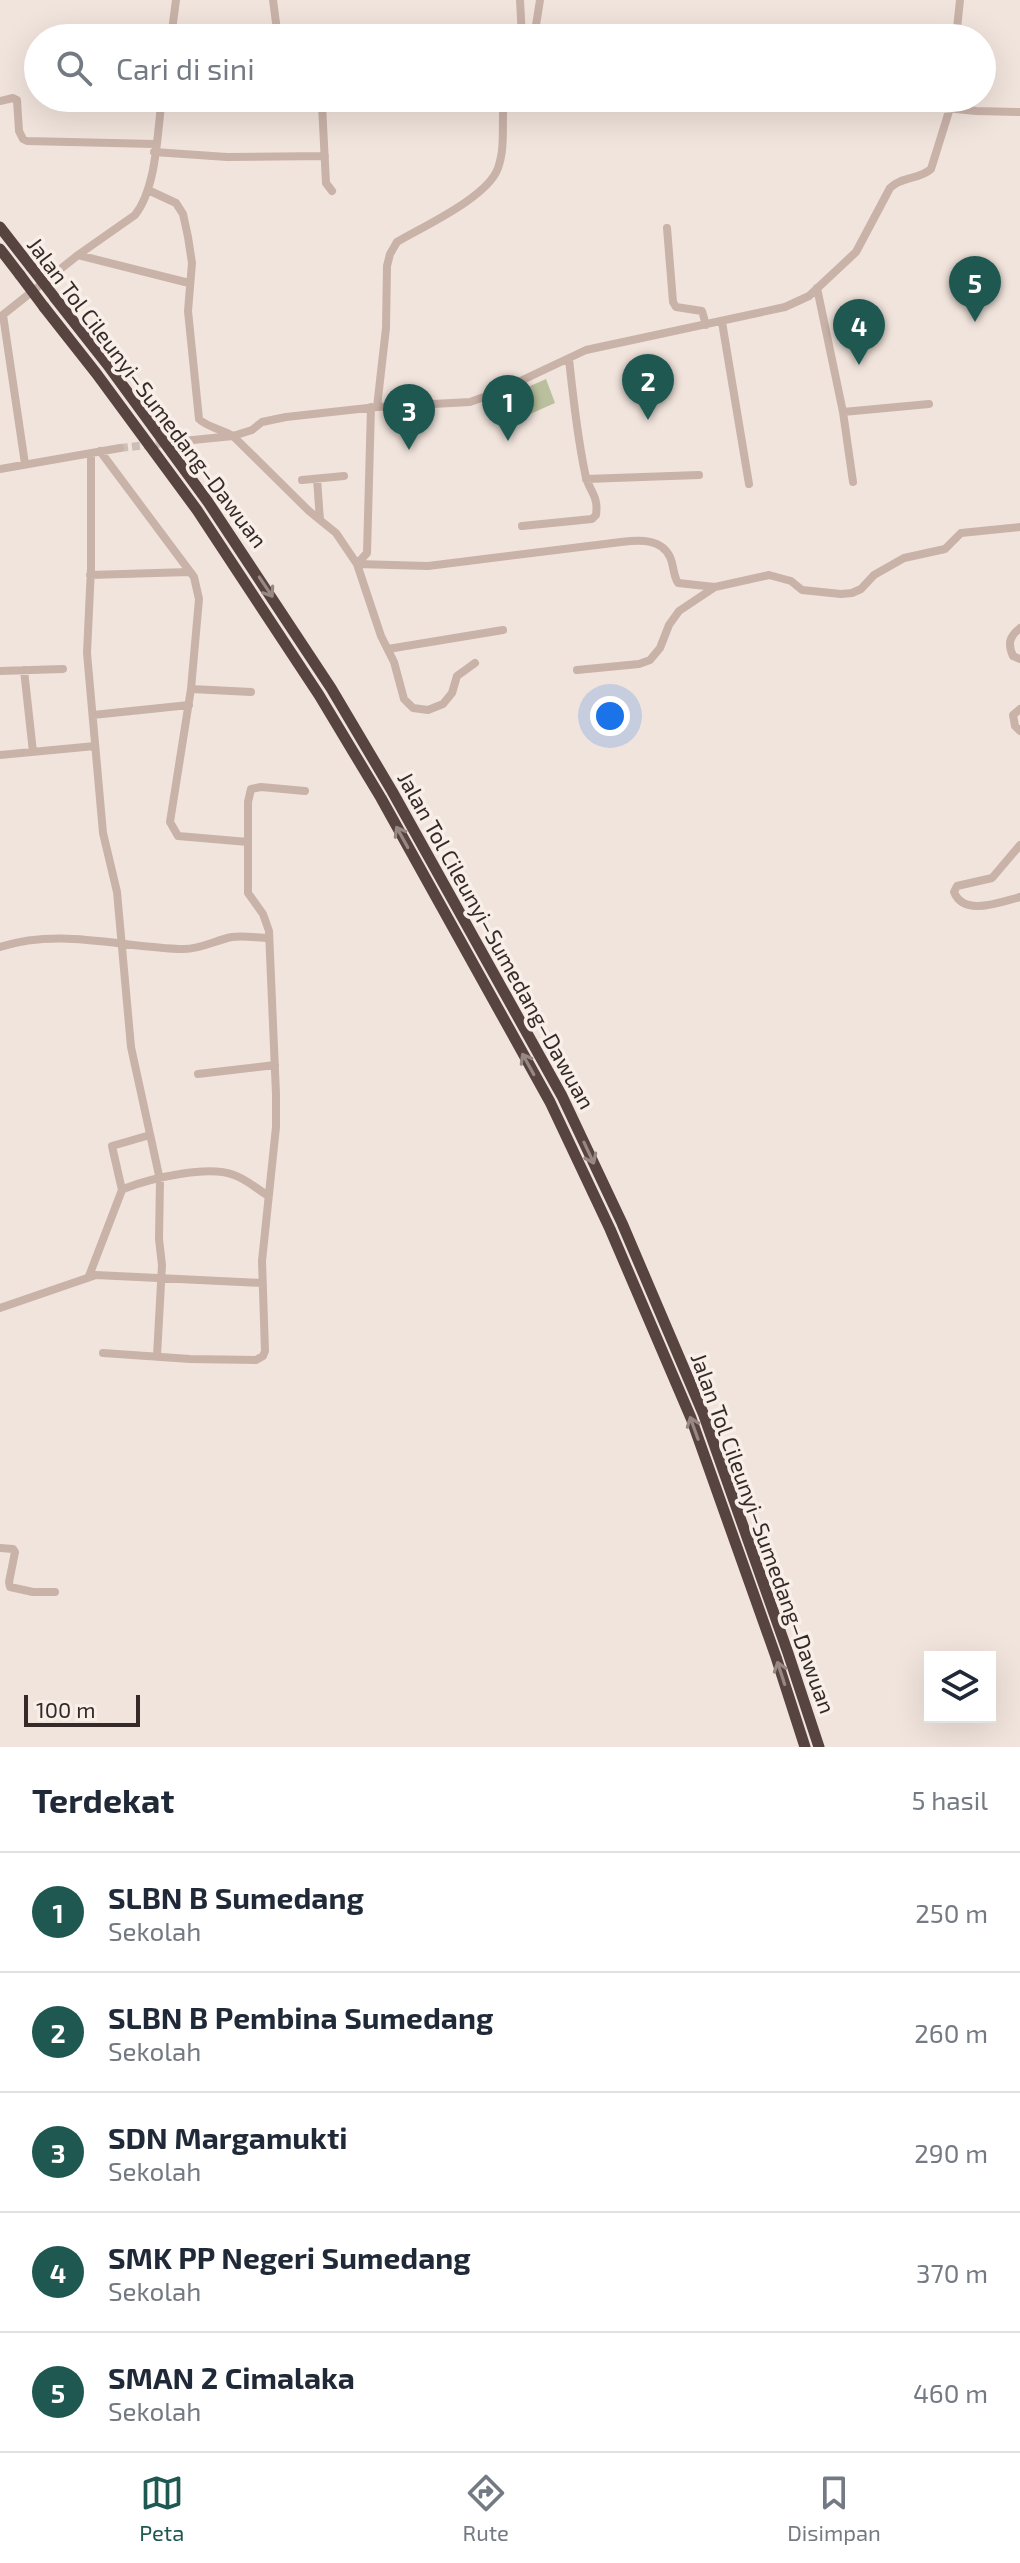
<!DOCTYPE html>
<html lang="id">
<meta charset="utf-8">
<style>
:root{--surface:#fff;--page:#f6f6f7;--text:#1f2937;--muted:#747a83;--line:#e0e1e3;--accent:#1f5751}
body{margin:0;font-family:"Exo 2",sans-serif;background:var(--page);color:var(--text)}
.controls{position:absolute;right:24px;bottom:24px;display:grid;overflow:hidden;border-radius:0px;box-shadow:0 8px 32px #0002}
.controls button{width:72px;height:72px;display:grid;place-items:center;padding:0;border:0;border-bottom:2px solid var(--line);background:var(--surface);color:var(--text);font:40px sans-serif}
.scale{position:absolute;left:24px;bottom:20px;width:116px;box-sizing:border-box;padding-left:8px;border:4px solid #362a28;border-top:0;font-size:22px;line-height:28px;white-space:nowrap;color:#362a28;-webkit-text-stroke:6px #f9efe9;paint-order:stroke}
.you{position:absolute;left:610px;top:716px;width:28px;height:28px;margin:-20px;border:6px solid #fff;border-radius:50%;background:#1a73e8;box-shadow:0 0 0 12px #1a73e833}
.badge{display:grid;place-items:center;width:52px;height:52px;border-radius:50%;background:var(--accent);color:#fff;font-size:26px;font-weight:700}
.pin{position:absolute;translate:-50% -66px;filter:drop-shadow(0 2px 4px #0008)}
.pin::after{content:'';position:absolute;top:42px;width:28px;height:24px;background:inherit;clip-path:polygon(0 0,100% 0,50% 100%)}
.list{margin:0;padding:0;list-style:none}
h2{display:flex;justify-content:space-between;align-items:center;height:104px;margin:0;padding:0 32px;font-size:34px}
h2 small{font-size:26px;font-weight:400;color:var(--muted)}
.list li{display:grid;grid-template-columns:52px 1fr auto;gap:24px;align-items:center;box-sizing:border-box;height:120px;padding:0 32px;border-top:2px solid var(--line)}
.list b{display:block;font-size:30px;white-space:nowrap}
.list p{margin:0;font-size:26px;white-space:nowrap;color:var(--muted)}
.list em{font-size:26px;font-style:normal;color:var(--muted)}
.icon{flex:none;width:44px;height:44px;fill:none;stroke:currentColor;stroke-width:2;stroke-linecap:round;stroke-linejoin:round}
.map{position:relative;flex:none;width:1020px;height:1747px;overflow:hidden}
.search{position:absolute;background:var(--surface);box-shadow:0 8px 32px #0002;left:24px;right:24px;top:24px;height:88px;display:flex;align-items:center;gap:20px;box-sizing:border-box;padding:0 28px;border-radius:44px;color:var(--muted);font-size:30px}
.sheet{height:704px;background:var(--surface)}
nav{display:flex;justify-content:space-around;align-items:center;box-sizing:border-box;height:112px;border-top:2px solid var(--line);background:var(--surface);font-size:22px;color:var(--muted)}
nav a{display:grid;justify-items:center;gap:4px}
nav .on{color:var(--accent)}
.map>svg:first-child{display:block}
</style>
<div class="map">
<svg width="1020" height="1747" viewBox="0 0 1020 1747">
<rect width="100%" height="100%" fill="#f1e4dc"/>
<!-- green -->
<path fill="#bac09d" d="M546 379 555 403 519 419 510 395Z"/>
<g fill="none" stroke-linecap="round" stroke-linejoin="round">
<!-- minor-tunnel -->
<path stroke="#ccbfb8" stroke-width="8" stroke-dasharray="8 4" stroke-linecap="butt" d="M120 448 183 441"/>
<!-- minor -->
<path stroke="#c9b2a8" stroke-width="8" d="M273 0 278 38
M520 0 522 38
M171 38 176 0
M534 38 540 0
M956 38 960 0
M250 98 322 105 326 183 332 191
M653 98 703 101 757 98
M837 98 976 111 1020 112
M0 101 13 98 17 100 19 131 23 139 27 141 155 144
M154 152 227 157 325 156
M148 190 176 203 183 214 188 237 192 263 188 311 199 419C205 426 223 430 233 436L309 511 320 520
M667 228 673 302 676 307 702 311 706 325
M78 255 189 283
M817 288 843 412 929 404
M3 315 25 464
M0 317 78 255 135 215C157 187 157 133 162 98
M722 322 749 484
M371 407 367 553 357 564 381 636 394 662 404 699 413 708 428 710 443 704 452 693 457 676 475 663
M377 407 386 328 387 266 390 254 397 242C424 226 488 197 498 168 506 146 501 121 504 98
M843 412 853 482
M183 441 233 436 252 430 262 422 286 417 377 407 470 402 495 393 586 350 785 307 809 296 856 252 890 188C902 176 919 180 931 169L950 108 951 98
M100 451 194 577 199 599 191 689 170 822 178 836 248 842V893L263 914 269 931 276 1094V1127L262 1261 265 1351 263 1356 256 1360 190 1359 103 1353
M91 454V568L87 653 103 833 117 892 131 1047 160 1180 159 1239 162 1265 157 1356
M0 469 120 448
M317 479 320 520 336 533 357 564 428 566 621 542C639 540 661 538 670 557 674 566 673 575 678 583L715 587
M586 479 699 475
M302 480 344 476
M522 526 592 519 596 515C599 494 588 491 585 473 577 435 573 397 569 359
M90 575 189 572
M1020 628C1010 636 1007 643 1013 656L1020 659
M388 649 503 630
M24 670 33 752
M577 670 639 664 650 660 660 648 669 625 679 611 715 587 769 575 791 581 802 590 841 594 852 593 861 589 874 575 904 558 945 549 961 533 1020 527
M0 671 63 669
M191 689 251 692
M1020 709 1013 715 1015 726 1020 731
M93 715 189 705
M0 755 95 746
M248 842V802L251 789 261 787 305 791
M1020 845 992 878 957 886 954 892C964 917 1000 902 1020 897
M0 947C61 927 122 948 184 949 201 949 216 940 232 937 244 935 258 938 269 938
M198 1074 275 1065
M122 1190 112 1146 150 1135
M89 1276 122 1190 126 1188C152 1178 208 1165 234 1175 246 1179 257 1189 267 1195
M0 1308 96 1275 262 1283
M0 1548 13 1549 15 1552 9 1582 10 1587 33 1592H55"/>
<!-- highway -->
<path stroke="#574340" stroke-width="11" d="M0 227 31 267
M0 249 20 275
M55 298 107 364 208 502 331 688 392 791 562 1096 622 1223 703 1413 788 1653 819 1747
M44 307 96 373 197 510 319 695 381 798 550 1102 610 1229 691 1418 776 1657 805 1747"/>
<!-- highway-bridge -->
<path stroke="#574340" stroke-width="11" d="M31 267 55 298
M20 275 44 307"/>
</g>
<!-- one-way arrows -->
<defs><path id="oneway-shaft" d="M-6 0H5M1.5-3L5.5 0L1.5 3" fill="none" stroke-width="1.6" stroke-linecap="round" stroke-linejoin="round" transform="scale(2)"/></defs>
<g stroke="#988884">
<use href="#oneway-shaft" transform="translate(266 587) rotate(56)"/>
<use href="#oneway-shaft" transform="translate(402 837) rotate(-119)"/>
<use href="#oneway-shaft" transform="translate(528 1064) rotate(-119)"/>
<use href="#oneway-shaft" transform="translate(589 1153) rotate(65)"/>
<use href="#oneway-shaft" transform="translate(694 1428) rotate(-110)"/>
<use href="#oneway-shaft" transform="translate(781 1673) rotate(-108)"/>
</g>
<g text-anchor="middle" dominant-baseline="central" stroke-width="7" stroke-linejoin="round" paint-order="stroke">
<!-- street labels -->
<g font-size="22" fill="#362a28" stroke="#f9efe9">
<text transform="translate(148 392) rotate(53)">Jalan Tol Cileunyi–Sumedang–Dawuan</text>
<text transform="translate(497 940) rotate(61)">Jalan Tol Cileunyi–Sumedang–Dawuan</text>
<text transform="translate(764 1533) rotate(70)">Jalan Tol Cileunyi–Sumedang–Dawuan</text>
</g>
</g>
</svg>
<div class="controls">
<button><svg class="icon" aria-label="layers" viewBox="0 0 24 24"><path d="M12 4l9 5-9 5-9-5zM3 14l9 5 9-5"/></svg></button>
</div>
<div class="scale">100 m</div>
<div class="you"></div>
<div class="pin badge" style="left:508px;top:441px">1</div>
<div class="pin badge" style="left:648px;top:420px">2</div>
<div class="pin badge" style="left:409px;top:450px">3</div>
<div class="pin badge" style="left:859px;top:365px">4</div>
<div class="pin badge" style="left:975px;top:322px">5</div>
<div class="search"><svg class="icon" aria-label="search" viewBox="0 0 24 24"><circle cx="10" cy="10" r="6"/><path d="M15 15l6 6"/></svg>Cari di sini</div>
</div>
<section class="sheet">
<h2>Terdekat<small>5 hasil</small></h2>
<ul class="list">
<li><span class="badge">1</span><div><b>SLBN B Sumedang</b><p>Sekolah</p></div><em>250 m</em></li>
<li><span class="badge">2</span><div><b>SLBN B Pembina Sumedang</b><p>Sekolah</p></div><em>260 m</em></li>
<li><span class="badge">3</span><div><b>SDN Margamukti</b><p>Sekolah</p></div><em>290 m</em></li>
<li><span class="badge">4</span><div><b>SMK PP Negeri Sumedang</b><p>Sekolah</p></div><em>370 m</em></li>
<li><span class="badge">5</span><div><b>SMAN 2 Cimalaka</b><p>Sekolah</p></div><em>460 m</em></li>
</ul>
</section>
<nav>
<a class="on"><svg class="icon" aria-label="map" viewBox="0 0 24 24"><path d="M3 6l6-2 6 2 6-2v14l-6 2-6-2-6 2zM9 4v14M15 6v14"/></svg>Peta</a>
<a><svg class="icon" aria-label="directions" viewBox="0 0 24 24"><path d="M12 3l9 9-9 9-9-9zM9 14v-3h6M13 9l2 2-2 2"/></svg>Rute</a>
<a><svg class="icon" aria-label="saved" viewBox="0 0 24 24"><path d="M7 4h10v16l-5-4-5 4z"/></svg>Disimpan</a>
</nav>
